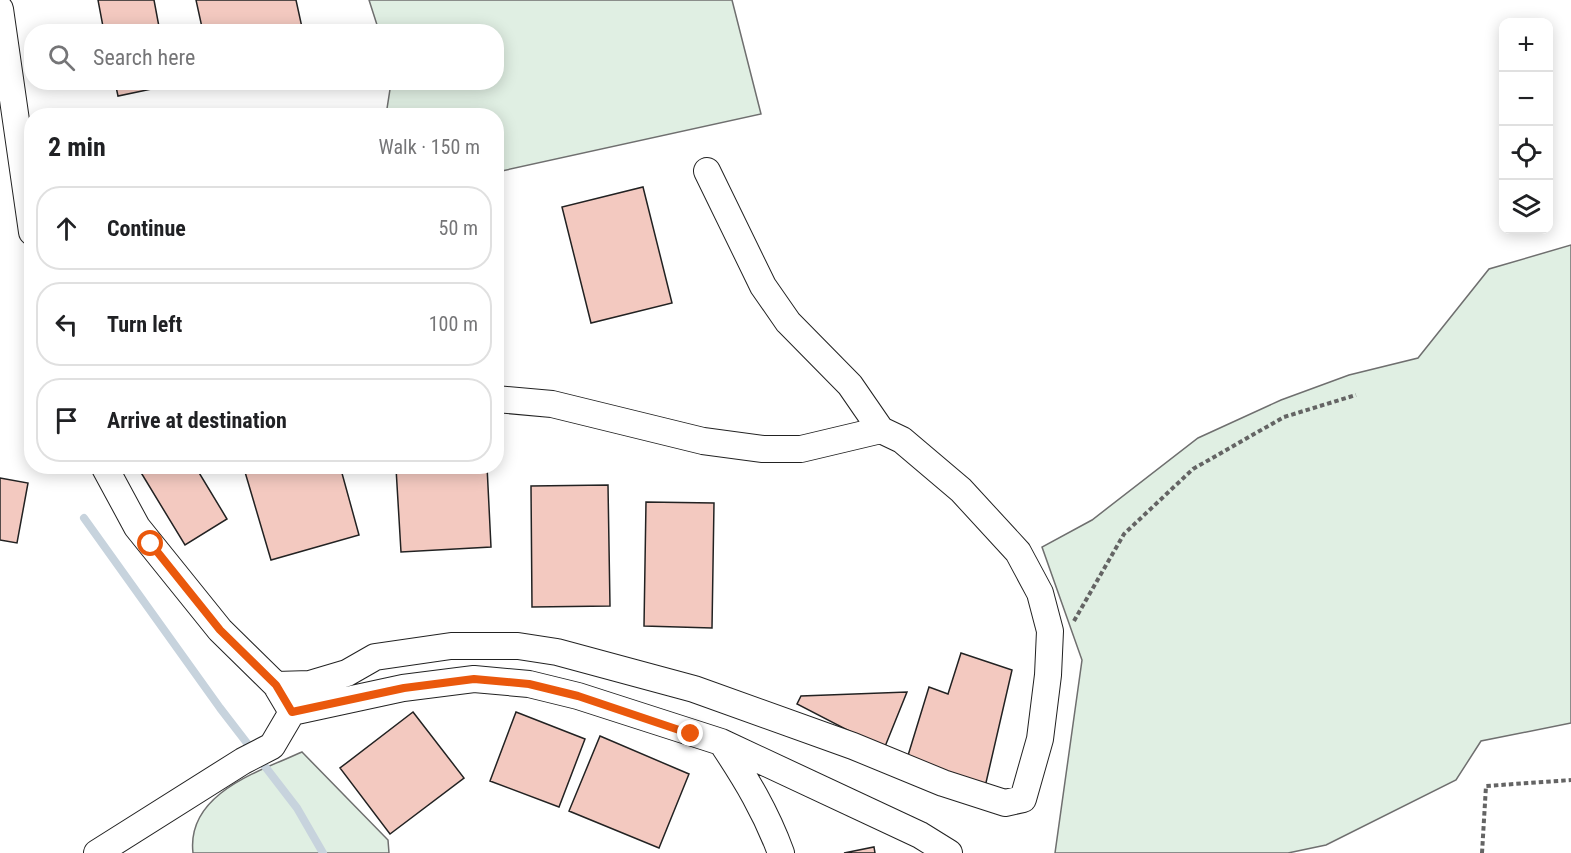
<!DOCTYPE html>
<meta charset="utf-8">
<style>
:root{--surface:#fff;--page:#f2f2f2;--text:#202124;--muted:#757577;--line:#e0e0e0}
body{margin:0;font-family:"Roboto Condensed",sans-serif;background:var(--page);color:var(--text)}
.controls{position:absolute;right:18px;top:18px;display:grid;overflow:hidden;border-radius:12px;box-shadow:0 3px 15px #0003}
.controls button{width:54px;height:54px;display:grid;place-items:center;padding:0;border:0;border-bottom:2px solid var(--line);background:var(--surface);color:var(--text);font:30px sans-serif}
.stop{position:absolute;width:18px;height:18px;margin:-14px;border:4px solid #ea580c;border-radius:50%;background:#fff}
.stop.end{background:#ea580c;border-color:#fff;box-shadow:0 2px 6px #0008}
.list{margin:0;padding:0;list-style:none}
h2{display:flex;justify-content:space-between;align-items:center;height:78px;margin:0;padding:0 24px;font-size:26px}
h2 small{font-size:20px;font-weight:400;color:var(--muted)}
.list li{display:grid;grid-template-columns:39px 1fr auto;gap:18px;align-items:center;box-sizing:border-box;height:84px;margin:0 12px 12px;padding:0 12px;border:2px solid var(--line);border-radius:24px}
.list b{display:block;font-size:22px;white-space:nowrap}
.list em{font-size:20px;font-style:normal;color:var(--muted)}
.icon{flex:none;width:33px;height:33px;fill:none;stroke:currentColor;stroke-width:2;stroke-linecap:round;stroke-linejoin:round}
.map{position:relative;flex:none;width:1571px;height:853px;overflow:hidden}
.search{position:absolute;background:var(--surface);box-shadow:0 3px 15px #0003;left:24px;top:24px;width:480px;height:66px;display:flex;align-items:center;gap:15px;box-sizing:border-box;padding:0 21px;border-radius:24px;color:var(--muted);font-size:22px}
.panel{position:absolute;background:var(--surface);box-shadow:0 3px 15px #0003;left:24px;top:108px;width:480px;height:366px;border-radius:24px}
.map>svg:first-child{display:block}
</style>
<div class="map">
<svg width="1571" height="853" viewBox="0 0 1571 853">
<rect width="100%" height="100%" fill="#fff"/>
<!-- green -->
<path fill="#e0efe3" stroke="#6f6f6f" stroke-width="1.5" d="M369 0H732L761 114 497 172 496 116 386 115 391 83 496 82V32L379 31Z
M1571 245V723L1481 741 1456 780 1326 845 1288 853H1055L1082 660 1042 547 1092 520 1198 438 1281 400 1349 375 1418 358 1489 269Z
M302 752 388 840 389 853H193C186 793 260 771 302 752Z"/>
<g fill="none" stroke-linecap="round" stroke-linejoin="round">
<!-- stream -->
<path stroke="#c7d3dd" stroke-width="8" d="M84 518 220 708 297 808 323 853"/>
</g>
<!-- building -->
<path fill="#f3c9c0" stroke="#222" stroke-width="1.5" d="M98 0H154L160 32H104Z
M196 0H296L303 32H203Z
M115 82H171V85L118 96Z
M643 187 672 303 591 323 562 207Z
M137 466H195L227 519 185 545Z
M265 466H340L359 535 271 560 245 472Z
M487 466 491 547 401 552 396 468Z
M0 478 28 483 17 543 0 540Z
M608 485 610 606 532 607 531 486Z
M646 502 714 503 712 628 644 626Z
M961 653 1012 670 985 787 906 762 929 687 948 694Z
M907 692 884 749 797 704 801 696Z
M413 712 464 778 390 834 340 768Z
M516 712 585 739 559 807 490 781Z
M600 736 689 774 659 848 569 811Z
M874 847 875 853H844Z"/>
<g fill="none" stroke-linecap="round" stroke-linejoin="round">
<!-- street casing -->
<g stroke="#222" stroke-width="28">
<path id="street" d="M0 9 32 232
M707 171 763 286 788 322 850 385 881 430
M276 685 310 684 347 673 375 657 451 646H518L557 652 694 689 853 746 943 783 1005 803 1023 799 1040 739 1048 675 1050 631 1040 593 1018 552 961 490 902 440 881 430 801 449H763L703 441 552 404 496 399
M292 712 403 688 474 679 529 684 578 696 721 742 920 835 949 853
M722 743C746 779 766 812 781 853
M97 853 243 761 272 746 292 712 276 685 220 630 137 527 104 466"/>
</g>
<!-- path -->
<path stroke="#646464" stroke-width="4" stroke-dasharray="4.5 3" stroke-linecap="butt" d="M1074 621 1124 534 1193 469 1284 417 1356 395
M1482 853 1486 786 1571 780"/>
<!-- street -->
<use href="#street" stroke="#fff" stroke-width="26"/>
</g>
<g fill="none" stroke-linecap="round" stroke-linejoin="round">
<!-- route -->
<path stroke="#ea580c" stroke-width="8" d="M151 544 220 630 276 685 292 712 404 688 474 679 529 684 578 696 691 734"/>
</g>
</svg>
<div class="controls">
<button>+</button>
<button>−</button>
<button><svg class="icon" aria-label="locate" viewBox="0 0 24 24"><circle cx="12" cy="12" r="6"/><path d="M12 2v4M12 18v4M2 12h4M18 12h4"/></svg></button>
<button><svg class="icon" aria-label="layers" viewBox="0 0 24 24"><path d="M12 4l9 5-9 5-9-5zM3 14l9 5 9-5"/></svg></button>
</div>
<div class="stop" style="left:151px;top:544px"></div>
<div class="stop end" style="left:691px;top:734px"></div>
<div class="search"><svg class="icon" aria-label="search" viewBox="0 0 24 24"><circle cx="10" cy="10" r="6"/><path d="M15 15l6 6"/></svg>Search here</div>
<section class="panel">
<h2>2 min<small>Walk · 150 m</small></h2>
<ul class="list">
<li><svg class="icon" aria-label="ahead" viewBox="0 0 24 24"><path d="M12 20V5M6 11l6-6 6 6"/></svg><div><b>Continue</b></div><em>50 m</em></li>
<li><svg class="icon" aria-label="left" viewBox="0 0 24 24"><path d="M17 20v-9H6M10 6l-5 5 5 5"/></svg><div><b>Turn left</b></div><em>100 m</em></li>
<li><svg class="icon" aria-label="arrive" viewBox="0 0 24 24"><path d="M6 21V4h12l-3 4 3 4H6"/></svg><div><b>Arrive at destination</b></div></li>
</ul>
</section>
</div>
